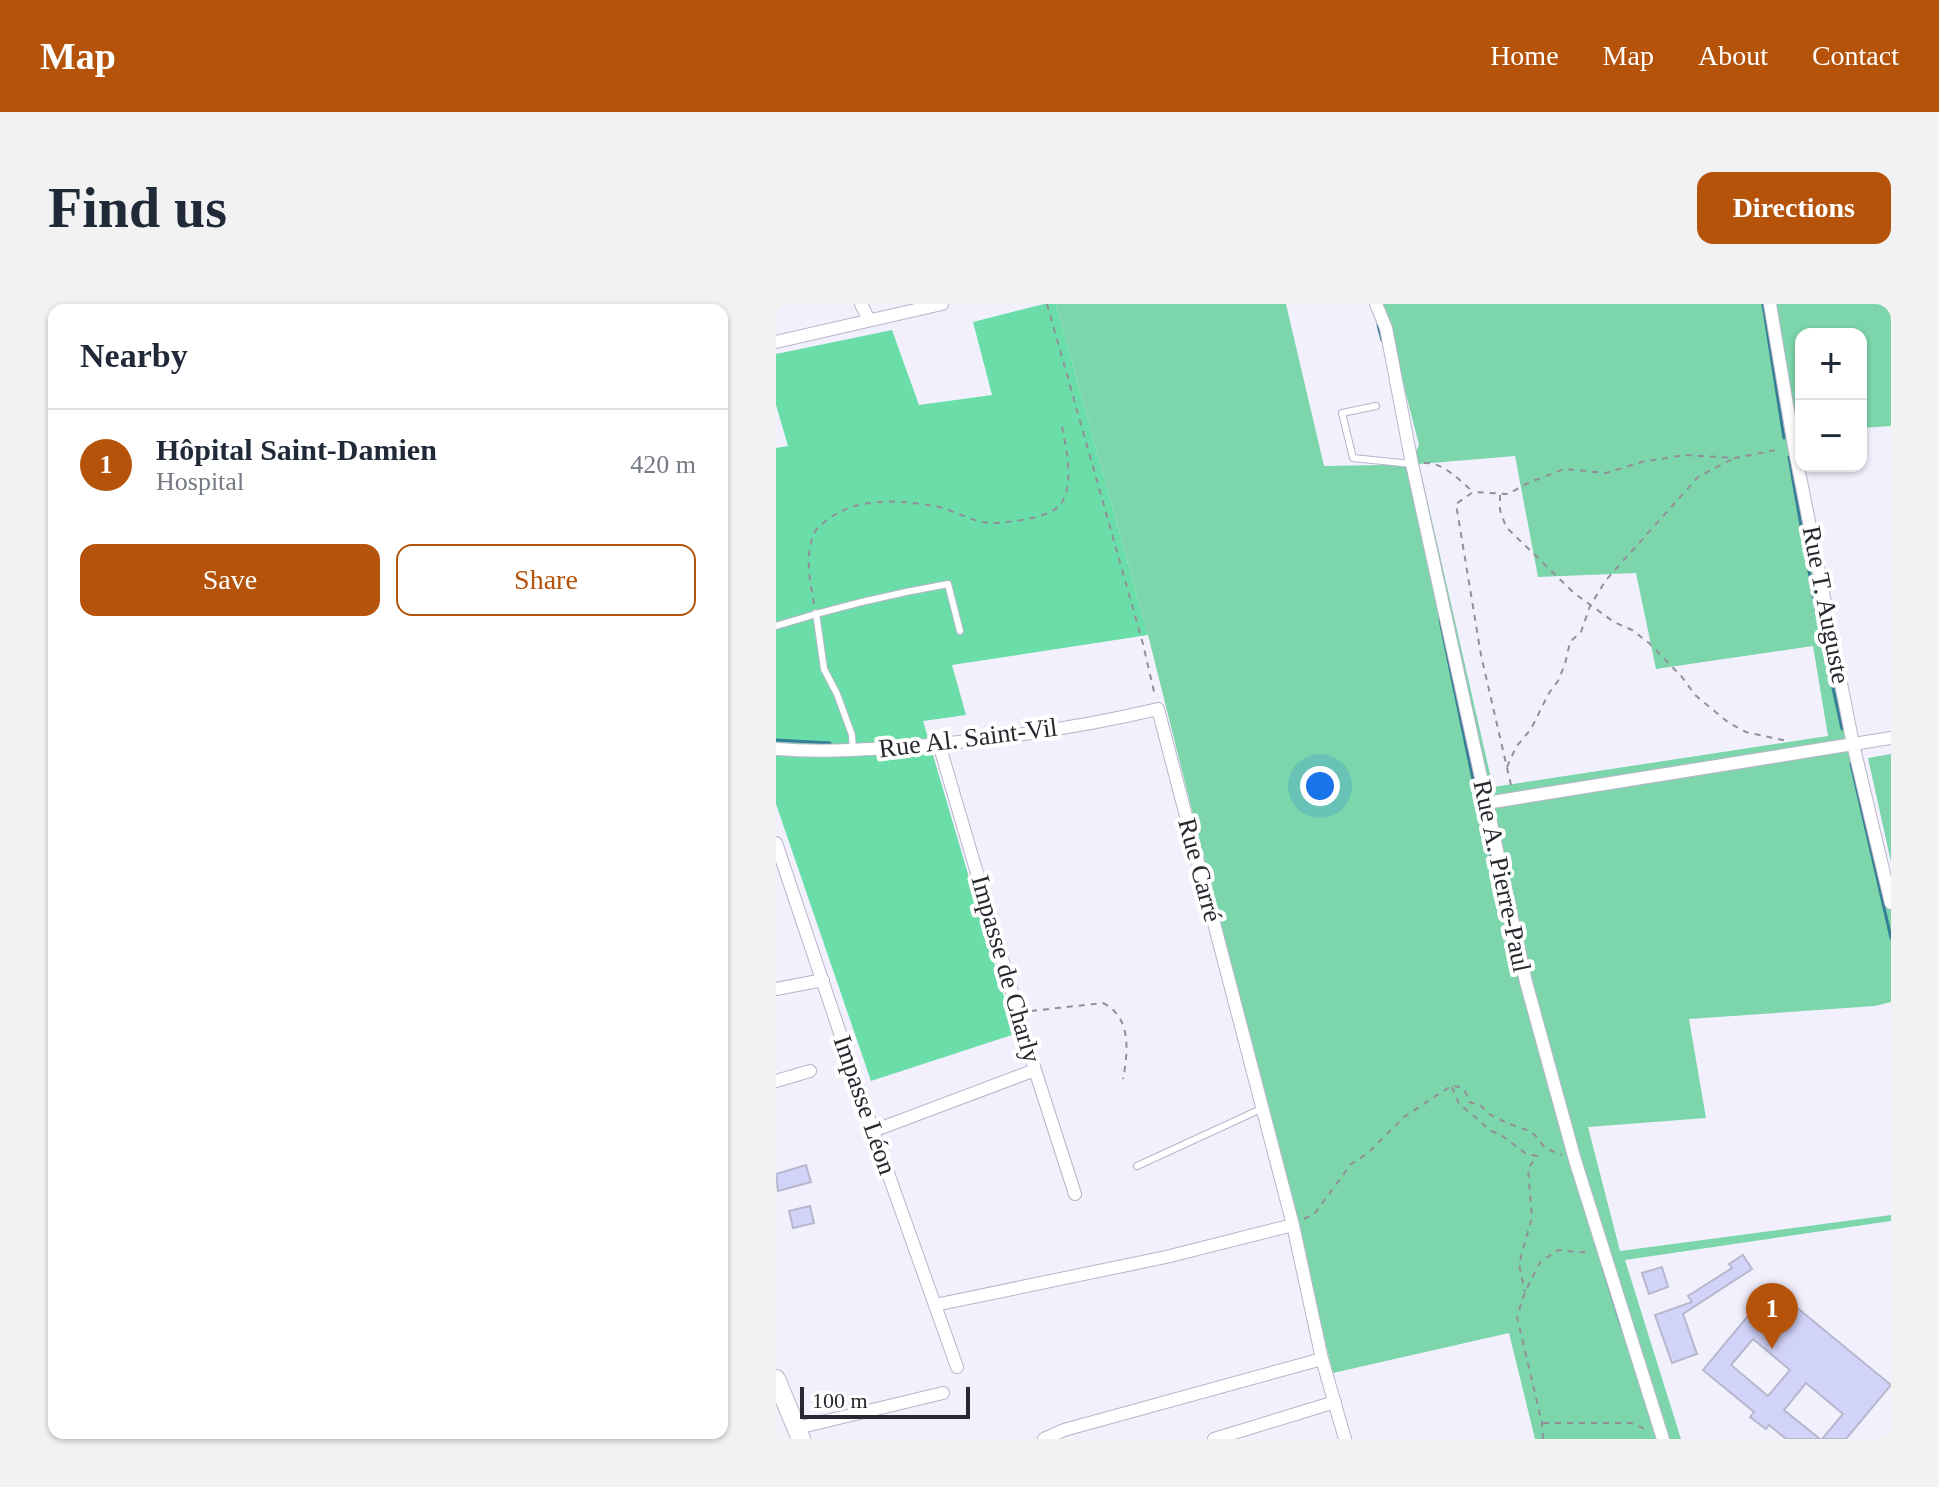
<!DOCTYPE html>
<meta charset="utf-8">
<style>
:root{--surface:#fff;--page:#f2f2f3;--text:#1f2937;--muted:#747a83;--line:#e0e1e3;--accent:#b45309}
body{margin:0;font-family:Georgia,serif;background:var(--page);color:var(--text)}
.controls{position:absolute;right:24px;top:24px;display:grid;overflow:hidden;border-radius:16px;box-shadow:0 2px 6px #0004}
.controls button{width:72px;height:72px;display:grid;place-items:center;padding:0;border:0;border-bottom:2px solid var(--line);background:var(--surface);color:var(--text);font:40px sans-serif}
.scale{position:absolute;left:24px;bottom:20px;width:170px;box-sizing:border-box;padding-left:8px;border:4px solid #29272f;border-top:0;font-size:22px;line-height:28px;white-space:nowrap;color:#29272f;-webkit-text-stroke:6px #fff;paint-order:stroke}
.you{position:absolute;left:544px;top:482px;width:28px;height:28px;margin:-20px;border:6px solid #fff;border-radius:50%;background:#1a73e8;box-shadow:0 0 0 12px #1a73e833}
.badge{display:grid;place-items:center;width:52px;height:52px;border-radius:50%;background:var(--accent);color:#fff;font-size:26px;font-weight:700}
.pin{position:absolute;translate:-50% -66px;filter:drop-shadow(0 2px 4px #0008)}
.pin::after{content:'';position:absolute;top:42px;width:28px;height:24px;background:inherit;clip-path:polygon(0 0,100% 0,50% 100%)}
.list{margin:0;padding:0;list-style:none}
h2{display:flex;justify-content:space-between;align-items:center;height:104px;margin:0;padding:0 32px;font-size:34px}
h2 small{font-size:26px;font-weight:400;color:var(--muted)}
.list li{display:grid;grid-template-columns:52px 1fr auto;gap:24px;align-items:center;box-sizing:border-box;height:112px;padding:0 32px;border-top:2px solid var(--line)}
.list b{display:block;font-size:30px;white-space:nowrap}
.list p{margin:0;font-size:26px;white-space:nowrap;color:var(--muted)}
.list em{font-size:26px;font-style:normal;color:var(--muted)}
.actions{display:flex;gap:16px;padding:24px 32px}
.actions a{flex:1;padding:18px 0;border:2px solid var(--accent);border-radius:16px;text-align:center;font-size:28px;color:var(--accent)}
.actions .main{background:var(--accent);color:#fff}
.map{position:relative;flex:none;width:1115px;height:1135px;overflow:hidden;border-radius:16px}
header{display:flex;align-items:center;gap:48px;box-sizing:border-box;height:112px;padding:0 40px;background:var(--accent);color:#fff}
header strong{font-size:38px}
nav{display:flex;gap:44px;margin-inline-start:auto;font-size:28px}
.intro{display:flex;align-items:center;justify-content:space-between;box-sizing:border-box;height:192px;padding:0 48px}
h1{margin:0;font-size:56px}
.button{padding:20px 36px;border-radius:16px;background:var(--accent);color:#fff;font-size:28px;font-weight:700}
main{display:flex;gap:48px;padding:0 48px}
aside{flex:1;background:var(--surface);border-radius:16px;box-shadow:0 2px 6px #0004}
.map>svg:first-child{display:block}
</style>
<header>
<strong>Map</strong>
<nav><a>Home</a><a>Map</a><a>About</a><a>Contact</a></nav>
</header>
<div class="intro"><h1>Find us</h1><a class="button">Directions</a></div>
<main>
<aside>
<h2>Nearby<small></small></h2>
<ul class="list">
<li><span class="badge">1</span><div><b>Hôpital Saint-Damien</b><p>Hospital</p></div><em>420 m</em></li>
</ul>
<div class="actions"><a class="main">Save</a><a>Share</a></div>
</aside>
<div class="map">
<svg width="1115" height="1135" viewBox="0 0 1115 1135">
<rect width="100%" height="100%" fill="#f3f0fe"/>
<!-- green -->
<path fill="#7dd6ab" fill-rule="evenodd" d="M280 0H510L548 162 607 161 637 153 643 141 607 0H1115V122L1085 124V30H1025V129L1022 130 1029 175 1115 593V698L1099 702 913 715 930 814 812 823 844 947 1115 911V917L849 956 905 1135H759L733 1029 557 1069 372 331ZM739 152 762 273 860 269 880 365 1037 342 1052 432 717 483 643 160Z
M1115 450V558L1092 454Z"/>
<!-- forest -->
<path fill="#6adda9" d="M268 0H280L372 331 176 361 190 411 147 417 239 730 95 777 0 500V144L12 142 0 101V50L116 26 143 101 216 91 197 18Z"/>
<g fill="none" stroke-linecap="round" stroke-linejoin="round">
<!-- stream -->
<path stroke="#347d94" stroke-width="3" d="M987 0 1008 134
M602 21 606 36
M1013 153 1040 307 1066 425
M664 316 699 485 740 660
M0 436 54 439
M1075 460 1115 634
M827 963 845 1021"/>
</g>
<!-- building -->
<path fill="#d2d3f9" stroke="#b7b8ce" stroke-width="2" fill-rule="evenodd" d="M30 861 35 878 2 887 0 870Z
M34 902 38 919 17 924 13 907Z
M967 951 976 965 907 1010 921 1050 896 1059 879 1011 916 998 912 992 956 964 953 960Z
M886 963 892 983 873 990 866 969Z
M996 983 1115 1081 1070 1135H1046L1067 1110 1030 1079 1008 1106 1044 1135H1010L993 1121 990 1125 974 1113 978 1108 927 1066ZM977 1035 1014 1066 992 1092 955 1061Z"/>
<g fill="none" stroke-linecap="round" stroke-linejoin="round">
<!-- lane casing -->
<g stroke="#b9b4ca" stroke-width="8">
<path id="lane" d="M600 102 566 109 577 154 636 160
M40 309 48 365 61 390 76 431 77 447
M0 322C57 304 114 290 172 280L184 327
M361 862 485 805"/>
</g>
<!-- street casing -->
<g stroke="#b9b4ca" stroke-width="14">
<path id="street" d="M85 0 93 16
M600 0 610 24 636 160 750 678 799 856 887 1135
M994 0 1018 142 1077 440 1115 599
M0 38 166 0
M163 440 259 766 299 890
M0 445C52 449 101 445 153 441 230 434 306 423 382 405L517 921 546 1055 569 1135
M710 499 1115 434
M0 539 97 827 181 1063
M0 685 47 676
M0 777 34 767
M97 827 259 766
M159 1001 390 953 517 921
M21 1124 167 1089
M268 1135 288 1126 546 1055
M438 1135 559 1098"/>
</g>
<!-- secondary casing -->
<g stroke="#b9b4ca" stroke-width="20">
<path id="secondary" d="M0 1075 25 1135"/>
</g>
<!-- path -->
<path stroke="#928f9a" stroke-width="2" stroke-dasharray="6 6" stroke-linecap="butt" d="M271 0 367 340 379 392
M648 159C667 158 682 175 696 187
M724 191V206L730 223 798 289 838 318 856 326 873 339 906 373 919 391 953 419 970 428 1011 437
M38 300C34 277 28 250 39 228 41 223 47 220 51 216 83 192 126 196 163 203 180 207 198 219 215 219 232 219 274 214 284 201 300 180 289 140 285 117
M731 463 740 443 755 425 773 389 782 377 789 360 794 338 805 328 814 302 830 276 922 173 958 154
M735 481 705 351 680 200 697 188 732 190 752 179 788 165 830 169 866 158 908 151 959 154 1005 145
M255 707 327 699C356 713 352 749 347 775
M676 783 683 800 704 817 713 826 725 831 749 849 761 852 752 865 756 913 743 960 749 988
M528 915 539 909 575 860 592 849 628 813 675 782 685 783 690 789 693 798 704 801 713 810 731 819 751 826 759 831 769 844 786 851
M767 1119H855L871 1126
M767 1135 766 1119 741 1013 749 988 764 958 782 946 814 949"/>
<!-- lane -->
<use href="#lane" stroke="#fff" stroke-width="6"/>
<!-- street -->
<use href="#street" stroke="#fff" stroke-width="12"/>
<!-- secondary -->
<use href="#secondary" stroke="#fff" stroke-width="18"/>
</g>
<g text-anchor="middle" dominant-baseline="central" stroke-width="8" stroke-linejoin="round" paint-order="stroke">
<!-- street labels -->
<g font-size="26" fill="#29272f" stroke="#fff">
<text transform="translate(1050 301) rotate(79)">Rue T. Auguste</text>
<text transform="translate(192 434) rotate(-7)">Rue Al. Saint-Vil</text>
<text transform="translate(424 566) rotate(75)">Rue Carré</text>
<text transform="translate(726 572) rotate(78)">Rue A. Pierre-Paul</text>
<text transform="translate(230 665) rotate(74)">Impasse de Charly</text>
<text transform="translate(89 801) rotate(71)">Impasse Léon</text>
</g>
</g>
</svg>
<div class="controls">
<button>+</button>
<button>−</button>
</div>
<div class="scale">100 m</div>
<div class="you"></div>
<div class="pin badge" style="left:996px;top:1045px">1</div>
</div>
</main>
